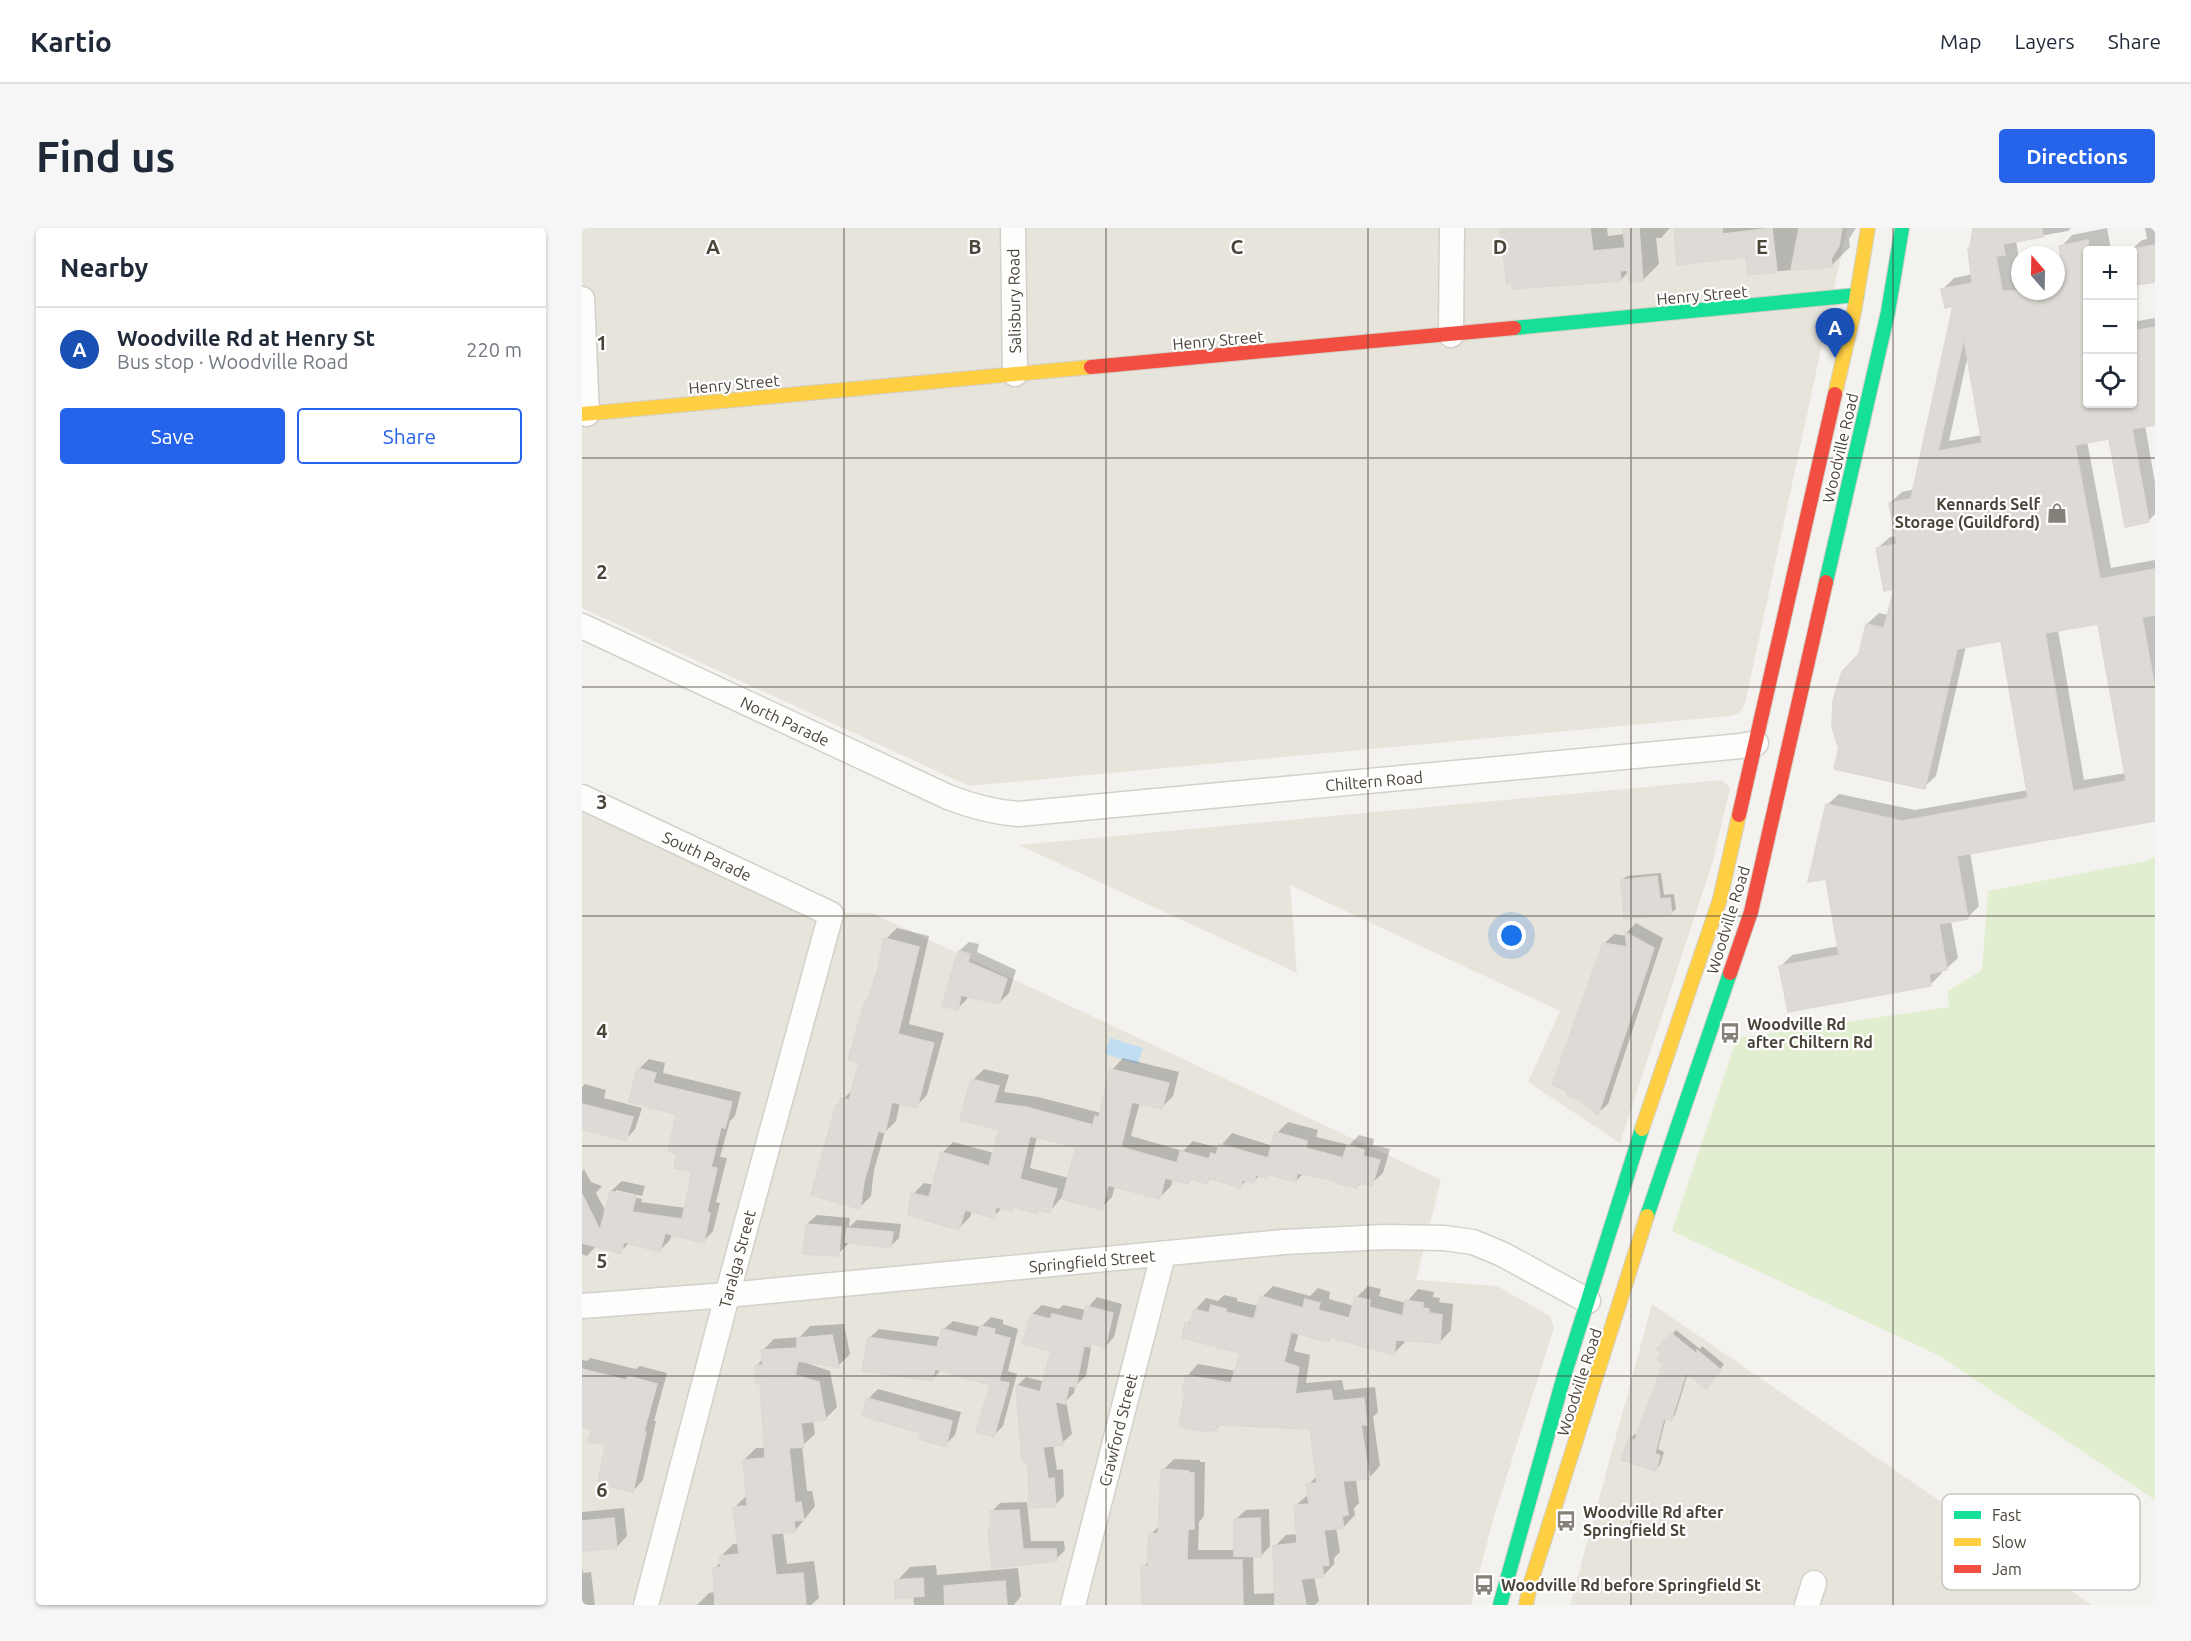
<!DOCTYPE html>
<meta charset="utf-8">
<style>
:root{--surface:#fff;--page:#f6f6f7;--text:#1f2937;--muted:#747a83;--line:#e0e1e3;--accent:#2563eb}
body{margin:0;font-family:Ubuntu,sans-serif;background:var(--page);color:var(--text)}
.controls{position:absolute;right:18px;top:18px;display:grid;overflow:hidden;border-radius:6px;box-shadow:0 2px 4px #0004}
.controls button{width:54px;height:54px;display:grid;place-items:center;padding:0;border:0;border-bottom:2px solid var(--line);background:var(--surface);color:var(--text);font:30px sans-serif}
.compass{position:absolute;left:1429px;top:18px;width:54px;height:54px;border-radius:50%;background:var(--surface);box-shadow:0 2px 4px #0004;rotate:340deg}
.you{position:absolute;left:930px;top:708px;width:21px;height:21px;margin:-15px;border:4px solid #fff;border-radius:50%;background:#1a73e8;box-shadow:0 0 0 9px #1a73e833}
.badge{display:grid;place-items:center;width:39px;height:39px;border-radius:50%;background:var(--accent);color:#fff;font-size:20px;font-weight:700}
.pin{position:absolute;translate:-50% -50px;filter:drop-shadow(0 2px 3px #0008)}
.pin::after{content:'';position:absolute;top:32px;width:21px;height:18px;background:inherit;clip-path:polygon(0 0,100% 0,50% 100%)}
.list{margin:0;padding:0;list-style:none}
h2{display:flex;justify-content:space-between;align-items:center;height:78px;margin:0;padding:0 24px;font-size:26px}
h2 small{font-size:20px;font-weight:400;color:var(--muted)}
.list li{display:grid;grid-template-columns:39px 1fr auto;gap:18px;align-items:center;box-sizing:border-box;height:84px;padding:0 24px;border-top:2px solid var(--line)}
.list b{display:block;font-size:22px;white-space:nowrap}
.list p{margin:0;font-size:20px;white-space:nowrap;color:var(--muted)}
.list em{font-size:20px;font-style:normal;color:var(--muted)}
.actions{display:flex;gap:12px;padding:18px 24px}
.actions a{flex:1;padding:14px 0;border:2px solid var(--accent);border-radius:6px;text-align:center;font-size:21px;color:var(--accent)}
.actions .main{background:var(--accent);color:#fff}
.icon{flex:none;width:33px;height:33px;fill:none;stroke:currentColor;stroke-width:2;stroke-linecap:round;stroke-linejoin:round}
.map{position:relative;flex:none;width:1573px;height:1377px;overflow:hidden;border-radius:6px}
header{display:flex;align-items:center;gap:36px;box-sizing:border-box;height:84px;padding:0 30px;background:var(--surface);border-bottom:2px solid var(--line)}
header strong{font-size:28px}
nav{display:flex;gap:33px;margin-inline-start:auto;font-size:21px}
.intro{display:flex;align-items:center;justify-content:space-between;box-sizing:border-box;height:144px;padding:0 36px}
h1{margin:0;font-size:42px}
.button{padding:15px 27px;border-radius:6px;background:var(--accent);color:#fff;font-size:21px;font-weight:700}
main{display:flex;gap:36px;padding:0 36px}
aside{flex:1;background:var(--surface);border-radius:6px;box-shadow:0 2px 4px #0004}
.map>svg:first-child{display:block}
</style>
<header>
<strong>Kartio</strong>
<nav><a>Map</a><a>Layers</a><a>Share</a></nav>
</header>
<div class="intro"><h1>Find us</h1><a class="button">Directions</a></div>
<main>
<aside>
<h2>Nearby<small></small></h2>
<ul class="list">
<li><span class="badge" style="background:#1a4fb4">A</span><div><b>Woodville Rd at Henry St</b><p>Bus stop · Woodville Road</p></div><em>220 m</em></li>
</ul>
<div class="actions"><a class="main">Save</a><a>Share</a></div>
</aside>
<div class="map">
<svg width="1573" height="1377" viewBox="0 0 1573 1377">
<rect width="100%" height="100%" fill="#f4f2ee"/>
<!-- residential -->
<path fill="#e7e4dc" d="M0 0H1265L1163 476 1157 485 1148 488 387 558 0 380Z
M1140 552 1148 560 1131 633 1038 915 946 854 978 783 708 657 715 745 437 617Z
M0 584 219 684 290 685 859 952 834 1052 915 1058 968 1088 972 1100 912 1288 889 1377H0Z
M1070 1076 1510 1377H988Z"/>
<!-- green -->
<path fill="#e1eecf" d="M1573 629V1272L1356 1127 1090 1003 1155 810 1367 779 1366 763 1400 742 1406 663 1565 633Z"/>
<!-- water -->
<path fill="#c0ddf1" d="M528 810 561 820 556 836 523 826Z"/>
<!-- shadow -->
<path fill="#0003" fill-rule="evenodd" d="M920 0H1025L1026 8 1043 6 1042 0H1088L1079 10H1074L1077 36 1061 52 1047 43 1039 52Z
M1093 0H1274L1267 11 1268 19 1249 38 1167 46 1166 27Z
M1392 0H1489L1486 3 1434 12 1438 38V63H1474V32L1481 31 1479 19 1490 7 1525 0 1529 22H1506V176H1550V94L1573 90V195L1563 197 1573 255V286L1566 293 1529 209 1505 213 1529 340 1573 332V592L1388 624 1397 678 1385 690 1369 693 1376 730 1364 741 1359 742 1360 745 1348 757 1199 738 1210 727 1257 718 1245 577 1257 566 1333 582 1446 562 1420 411 1384 418 1354 548 1342 559 1278 427 1285 396 1297 385 1306 387 1314 359 1296 320 1308 309 1314 308 1308 275 1320 264 1333 261 1373 76 1361 61 1372 50 1391 46 1390 18ZM1386 127 1400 207 1367 213ZM1518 394 1544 545 1502 552 1476 402Z
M1563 0H1573V55L1572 52 1555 55 1549 22 1560 12 1565 11Z
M1079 645 1082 667 1092 666 1094 681 1089 685 1040 652 1045 648Z
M1054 695 1081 710 1026 876 1016 885 986 861 1022 716 1032 706 1045 708V704Z
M315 700 347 708 327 796 362 805 345 867 334 878 318 874 314 893 303 904 292 942 289 968 278 979 255 878 272 860 279 833 268 830 284 773 288 770 297 740 304 711Z
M387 714 397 716 395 724 434 742 427 765 417 775 386 767 385 771 375 781 377 723Z
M541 830 597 844 591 868 580 879 558 874 549 908 601 923 611 913 637 920 650 905 691 918 695 905 706 894 736 902 734 909 767 917 777 907 792 911 791 917 808 921 801 945 789 956 780 954 775 959 757 952 722 945 714 953 687 945 683 948 678 947 671 954 665 952 658 959 630 949 625 954 611 950 606 954 591 950 589 958 577 970 533 958 530 969 519 980 480 969 468 983 458 981 455 984 432 978 429 981 421 979 411 989 390 983 388 989 377 1000 331 966 342 955 352 957 360 925 371 914 412 925 419 901 391 852 402 841 427 847 422 864 456 869 519 885 530 842ZM455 908 496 918 487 950 448 940Z
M67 831 83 835 81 845 159 864 153 888 148 893 138 929 145 930 134 974 138 975 131 1003 121 1014 90 1005 88 1012 78 1022 48 1014 38 1024 15 1017 5 1028 0 1026V944L2 941 9 954 20 958 14 965 24 984 29 963 40 953 63 958 60 968 34 962V965L60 971 59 974 104 980 112 943 97 925 95 885 57 841Z
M3 856 24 862 22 870 60 880 53 901 44 911 0 899V859Z
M235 987 268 990 267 999 275 992 319 996 317 1010 309 1018 266 1012V1016L256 1026 225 996Z
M691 1058 728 1068 736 1060 748 1064 747 1071 772 1078 774 1070 786 1058 799 1061 797 1068 824 1075 836 1061 852 1064 851 1069 858 1070 857 1074 871 1076 869 1102 858 1114 824 1111 823 1114 812 1125 750 1108 746 1112 717 1104 712 1123 728 1127 724 1155 760 1152 762 1162 793 1159 796 1184 791 1189 798 1238 787 1250 774 1251 777 1275 772 1280 773 1287 762 1299H754L758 1324 752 1330V1336L741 1348H732L737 1373 733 1377H562L561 1339 567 1333 569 1306 578 1297 581 1242 592 1231 618 1232V1234H623L622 1288 617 1294 616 1322H654V1291L664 1282 687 1281 688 1318 679 1328 671 1327 672 1366 694 1365 693 1318 704 1307 716 1306 713 1278 727 1266 726 1257 735 1248 729 1200 640 1195 634 1201 626 1200 624 1202 604 1164 605 1148 616 1136 654 1143 660 1124 605 1096 611 1090 613 1082 624 1070 636 1073 642 1067 655 1070V1073L677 1078 680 1069Z
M515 1069 540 1076 532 1109 523 1119 510 1114 504 1148 493 1158 492 1165 484 1173 490 1206 480 1215 471 1216 475 1242 481 1241 482 1268 473 1277 447 1232 435 1158 444 1149 463 1154 471 1122 450 1086 460 1077 477 1081 481 1077 504 1082Z
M409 1089 421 1092V1096L436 1101 426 1143 435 1146 421 1198 412 1207 410 1156 359 1142 349 1152 287 1110 297 1101 359 1109 361 1102 371 1093 399 1099Z
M262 1096 268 1126 256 1138 221 1132V1134L248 1143 255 1179 243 1191 231 1192 233 1206 220 1218 225 1263H230L233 1278 213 1303 201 1304 205 1336 232 1333 237 1370 229 1377H115L127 1365 134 1364 132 1341 140 1333 139 1328 151 1316H157L152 1280 164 1268 162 1232 174 1220H184L179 1154 174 1138 181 1131 180 1123 192 1111 218 1109 228 1098Z
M1094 1102 1118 1121 1120 1118 1142 1136 1128 1155 1106 1145 1093 1187 1089 1191 1084 1190 1076 1221 1082 1224 1078 1237 1074 1242 1048 1211 1053 1206 1057 1208 1083 1136 1077 1121Z
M8 1130 54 1141 58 1138 85 1145 72 1193H74L61 1252 51 1263 26 1215 11 1201 0 1197V1132L5 1133Z
M296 1161 379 1184 373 1207 363 1217 341 1204 282 1187 287 1170Z
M445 1274 449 1313H482L483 1322 474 1331 412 1338 407 1301 411 1298 409 1284 418 1275Z
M42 1280 45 1308 35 1319 0 1321V1284Z
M354 1337 355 1347 436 1340 439 1368 432 1377H332L331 1367 315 1353 328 1339Z
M0 1338 1 1345 9 1344 13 1377H0Z"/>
<!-- building -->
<path fill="#dedbd6" stroke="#dcd9d4" stroke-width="1.5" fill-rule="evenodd" d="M918 0H1008L1011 23 1043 20 1041 0H1057L1061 53 1047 54 1045 42 1038 43 1039 53 930 61V55L925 56Z
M1092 0H1140L1141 6 1190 0 1195 44 1166 47 1164 29 1095 37Z
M1217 0H1260L1257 18 1249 31 1250 39 1209 42Z
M1391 0H1460L1461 9 1421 16 1423 27 1414 28 1420 63H1474V40L1481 39 1477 18 1506 12V176H1551V103L1573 99V197L1550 201 1567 294 1543 299 1527 211 1493 217 1518 351 1573 341V387L1560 389 1573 461V593L1375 628 1386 691 1357 696 1365 742 1347 746 1349 758 1206 784 1197 738 1257 727 1244 651 1226 654 1244 576 1320 593 1446 570 1419 413 1375 421 1343 561 1252 541 1257 520 1250 500 1251 473 1260 444 1277 426 1284 396 1302 400 1312 361 1302 363 1294 320 1315 316 1307 275 1329 271 1371 78 1363 80 1359 61 1390 55 1386 20H1388ZM1382 110 1400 215 1356 223ZM1516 396 1544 553 1491 563 1463 405Z
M1573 17V54L1554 57 1551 40V21Z
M1075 648 1078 671 1088 670 1090 687 1042 691 1039 652Z
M1043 704 1072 720 1016 887 996 871 986 868 984 862 970 857 1021 715 1045 719Z
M302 710 337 719 316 806 352 815 335 880 310 874 303 905 296 903 282 954 278 981 229 967 254 877H257L259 870 267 872 277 835 266 832 283 773 285 774 296 740Z
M376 723 388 726 386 734 425 751 417 776 379 767 376 782 360 778Z
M55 840 74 845 71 855 150 874 143 900 139 899 129 939 135 940 125 984 128 985 122 1015 83 1005 78 1024 42 1014 39 1026 0 1015V966L18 1002 28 963 54 968 50 984 100 991 110 944 92 940 95 926 86 923 94 886 47 874Z
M528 841 587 855 580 881 550 874 539 919 595 935 598 923 627 931 629 925 634 927 637 916 686 930 693 904 725 913 724 920 761 930 765 917 782 922 781 928 798 932 790 958 777 955 775 960 754 955 755 953 715 945 714 954 685 946 684 950 674 947 672 955 660 952 659 960 627 950 625 956 608 950 606 956 583 950 578 971 526 957 520 982 480 971 494 919 448 908 438 951 475 961 468 985 456 982 455 986 431 979 430 983 414 979 412 990 383 982 377 1002 326 987 329 965 347 969 359 924 407 938 417 902 378 892 389 851 417 858 412 875 444 879 511 897 513 888 517 889Z
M0 876 51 889 44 913 0 901Z
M224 996 259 999 257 1028 221 1026Z
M265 1000 311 1004 309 1020 263 1014Z
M678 1068 721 1080 723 1071 738 1075 736 1082 767 1090 773 1069 788 1072 787 1079 821 1088 823 1072 841 1075V1080L847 1081V1085L860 1087 858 1115 814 1112 812 1127 748 1109 747 1114 709 1104 702 1134 717 1139 713 1166 749 1162 751 1173 782 1170 785 1197H779L788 1251 761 1253 766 1287 760 1288 762 1300 742 1302 747 1337 740 1338 742 1349 719 1351 724 1377H693L691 1318 715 1315 712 1277 727 1276 724 1256 735 1255 728 1201 635 1197 634 1203 624 1202V1204L597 1198 603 1165 600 1164 604 1147 649 1155 658 1125 600 1110 603 1095 608 1096 612 1081 627 1085 629 1077 644 1081V1084L672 1091Z
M504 1078 531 1085 523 1120 509 1115 508 1119 502 1118 494 1159 487 1158 483 1176 473 1173 481 1217 461 1219 466 1251 472 1250 474 1279 447 1280 446 1234H440L434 1157 458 1164 469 1123 440 1116 449 1086 468 1091 470 1086 500 1093Z
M398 1098 413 1101 412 1106 428 1110 417 1153 427 1155 412 1209 394 1204 408 1157 353 1141 350 1153 280 1143 286 1109 355 1119 360 1101 395 1109Z
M1089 1105 1115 1126V1122L1139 1142 1124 1161 1104 1145 1089 1193 1082 1190 1073 1225 1078 1228 1074 1243 1039 1232 1047 1210 1053 1212 1081 1136 1075 1131 1079 1126 1075 1121Z
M250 1107 257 1139 216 1133 213 1147 237 1154 244 1192 219 1195 222 1219 207 1220 213 1275 219 1274 222 1292 212 1293 213 1304 189 1306 194 1347 221 1345 224 1377H133L131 1340 139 1339 137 1328 157 1326 151 1279 165 1278 161 1232 183 1230 178 1155 174 1156 173 1137H181L179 1122 215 1120V1110Z
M0 1141 44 1152 46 1148 75 1156 62 1203 64 1204 51 1264 29 1259V1257L16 1253 24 1216 6 1214 10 1202 0 1199Z
M285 1170 370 1193 364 1219 337 1211 339 1205 280 1188Z
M579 1241 607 1243V1245H612V1301H606L605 1332H660L661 1377H560L559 1338H566V1314L568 1305 576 1306Z
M437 1282 441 1321H474L475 1333 410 1340 406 1300H409L408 1283Z
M32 1290 35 1320 0 1323V1293Z
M678 1290 679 1329 652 1328V1291Z
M341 1350 342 1368 313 1371V1352Z
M423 1353 425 1377H363L362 1358Z"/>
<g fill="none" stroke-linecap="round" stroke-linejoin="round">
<!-- street casing -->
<g stroke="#d2d0cb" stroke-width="27">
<path id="street" d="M431 0 433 146
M0 71 5 186
M869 107 870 0
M0 398 366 569C389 578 411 584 436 586L1159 518 1174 515
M0 569 249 686 150 1049 64 1377
M0 1078 145 1067 702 1014 803 1009 862 1010 891 1014 920 1026 1006 1073
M491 1377 581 1027
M1225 1377 1232 1355"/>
</g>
<!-- fast casing -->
<g stroke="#d3cfc5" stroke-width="16">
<path id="fast" d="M932 100 1275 67
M1244 354 1306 84 1320 0
M1065 988 1148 745
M918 1377 982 1148 1060 901"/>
</g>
<!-- slow casing -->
<g stroke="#d3cfc5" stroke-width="16">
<path id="slow" d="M1253 166 1272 84 1286 0
M0 186 509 139
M1060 901 1138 671 1157 587
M944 1377 948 1357 1065 988"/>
</g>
<!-- jam casing -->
<g stroke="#d3cfc5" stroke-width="16">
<path id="jam" d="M509 139 932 100
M1157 587 1253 166
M1148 745 1169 684 1244 354"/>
</g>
<!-- street -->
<use href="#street" stroke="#fdfdfc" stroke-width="24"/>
<!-- fast -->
<use href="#fast" stroke="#16e098" stroke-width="14"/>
<!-- slow -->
<use href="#slow" stroke="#ffcf43" stroke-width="14"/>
<!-- jam -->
<use href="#jam" stroke="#f24e42" stroke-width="14"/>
</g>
<!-- grid -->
<path fill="none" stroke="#4b4439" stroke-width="1.5" stroke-opacity="0.55" d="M262 0V1377M524 0V1377M786 0V1377M1049 0V1377M1311 0V1377M0 230H1573M0 459H1573M0 688H1573M0 918H1573M0 1148H1573"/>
<!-- icons -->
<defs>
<g id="shop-bare" transform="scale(1.62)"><path d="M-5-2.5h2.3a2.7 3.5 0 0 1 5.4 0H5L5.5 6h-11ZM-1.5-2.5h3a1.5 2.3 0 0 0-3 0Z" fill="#868178" stroke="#fff" stroke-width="2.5" paint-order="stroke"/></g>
<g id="bus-bare" transform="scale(1.62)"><path d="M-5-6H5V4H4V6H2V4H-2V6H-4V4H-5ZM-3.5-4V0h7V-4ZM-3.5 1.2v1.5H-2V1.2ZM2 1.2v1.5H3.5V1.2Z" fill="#868178" stroke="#fff" stroke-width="2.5" paint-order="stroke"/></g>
</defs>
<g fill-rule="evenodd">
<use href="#shop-bare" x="1475" y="285"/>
<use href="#bus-bare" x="1148" y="805"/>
<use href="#bus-bare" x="984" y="1293"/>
<use href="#bus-bare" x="902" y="1357"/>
</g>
<g text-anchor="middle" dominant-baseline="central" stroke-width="4.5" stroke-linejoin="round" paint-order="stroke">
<!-- street labels -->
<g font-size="16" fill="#4b4439" stroke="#fff">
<text transform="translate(1120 67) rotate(-5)">Henry Street</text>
<text transform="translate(432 73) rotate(-91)">Salisbury Road</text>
<text transform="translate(636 112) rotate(-5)">Henry Street</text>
<text transform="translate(152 156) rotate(-5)">Henry Street</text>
<text transform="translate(1258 220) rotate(-77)">Woodville Road</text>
<text transform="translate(203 493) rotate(25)">North Parade</text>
<text transform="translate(792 553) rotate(-5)">Chiltern Road</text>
<text transform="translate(125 628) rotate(25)">South Parade</text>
<text transform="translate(1146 692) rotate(-73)">Woodville Road</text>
<text transform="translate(155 1031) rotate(-75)">Taralga Street</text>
<text transform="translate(510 1033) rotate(-5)">Springfield Street</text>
<text transform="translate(997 1154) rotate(-72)">Woodville Road</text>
<text transform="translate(536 1202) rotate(-76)">Crawford Street</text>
</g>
<!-- poi labels -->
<g font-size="16" font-weight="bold" fill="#4b4439" stroke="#fff" text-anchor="start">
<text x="1458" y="276" text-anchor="end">Kennards Self<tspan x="1458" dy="18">Storage (Guildford)</tspan></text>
<text x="1165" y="796">Woodville Rd<tspan x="1165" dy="18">after Chiltern Rd</tspan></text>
<text x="1001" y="1284">Woodville Rd after<tspan x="1001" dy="18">Springfield St</tspan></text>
<text x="919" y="1357">Woodville Rd before Springfield St</text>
</g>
</g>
<!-- legend -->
<rect x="1360" y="1266" width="198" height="96" rx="9" fill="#fff" stroke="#c9c7c4" stroke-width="1.5"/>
<rect x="1372" y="1283" width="27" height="8" fill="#16e098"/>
<rect x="1372" y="1310" width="27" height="8" fill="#ffcf43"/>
<rect x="1372" y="1337" width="27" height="8" fill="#f24e42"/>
<g font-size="16" fill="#4b4439">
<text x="1410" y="1293">Fast</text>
<text x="1410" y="1320">Slow</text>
<text x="1410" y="1347">Jam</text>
</g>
<g font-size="20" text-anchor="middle" font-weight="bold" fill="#4b4439" stroke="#fff" stroke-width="4.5" stroke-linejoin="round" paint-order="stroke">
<text x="131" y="26">A</text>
<text x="393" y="26">B</text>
<text x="655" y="26">C</text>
<text x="918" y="26">D</text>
<text x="1180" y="26">E</text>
<text x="20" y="122">1</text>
<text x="20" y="351">2</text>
<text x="20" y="581">3</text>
<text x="20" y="810">4</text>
<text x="20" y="1040">5</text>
<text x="20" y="1269">6</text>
</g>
</svg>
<div class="controls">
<button>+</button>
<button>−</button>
<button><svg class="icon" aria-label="locate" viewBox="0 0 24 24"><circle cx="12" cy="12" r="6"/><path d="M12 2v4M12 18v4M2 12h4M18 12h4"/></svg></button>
</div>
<svg class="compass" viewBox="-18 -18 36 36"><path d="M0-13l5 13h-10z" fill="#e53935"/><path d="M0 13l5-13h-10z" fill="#747a83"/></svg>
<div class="you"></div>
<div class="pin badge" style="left:1253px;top:130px;background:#1a4fb4">A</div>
</div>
</main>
